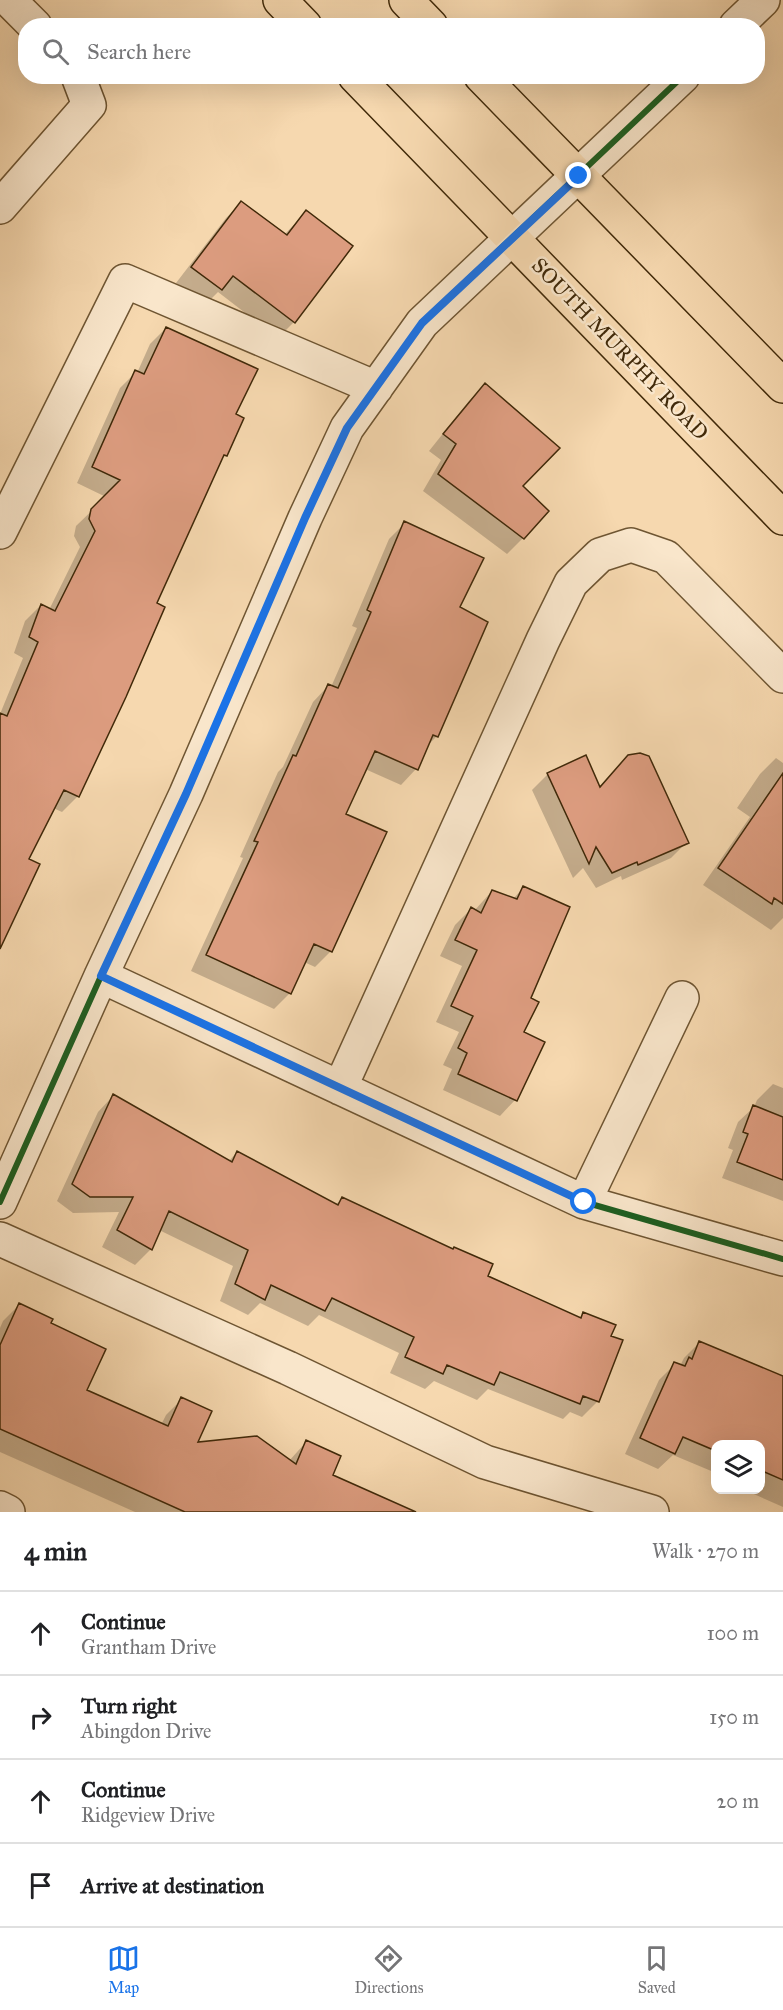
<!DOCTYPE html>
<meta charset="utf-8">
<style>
:root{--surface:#fff;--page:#f2f2f2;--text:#202124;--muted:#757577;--line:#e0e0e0;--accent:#1a73e8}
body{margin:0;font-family:"IM FELL Great Primer",serif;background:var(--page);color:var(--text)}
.controls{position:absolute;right:18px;bottom:18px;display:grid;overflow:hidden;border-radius:12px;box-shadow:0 6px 24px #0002}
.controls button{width:54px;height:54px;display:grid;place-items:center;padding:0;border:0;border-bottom:2px solid var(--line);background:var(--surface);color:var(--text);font:30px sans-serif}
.stop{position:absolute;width:18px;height:18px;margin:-14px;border:4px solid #1a73e8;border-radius:50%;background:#fff}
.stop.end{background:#1a73e8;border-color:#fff;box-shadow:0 2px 6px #0008}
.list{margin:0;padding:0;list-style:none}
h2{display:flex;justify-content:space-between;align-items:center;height:78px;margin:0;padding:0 24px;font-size:26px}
h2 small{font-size:20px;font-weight:400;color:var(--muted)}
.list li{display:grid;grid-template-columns:39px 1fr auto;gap:18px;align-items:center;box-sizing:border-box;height:84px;padding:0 24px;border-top:2px solid var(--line)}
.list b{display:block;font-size:22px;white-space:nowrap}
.list p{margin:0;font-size:20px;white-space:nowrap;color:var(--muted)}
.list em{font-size:20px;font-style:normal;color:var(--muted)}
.icon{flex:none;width:33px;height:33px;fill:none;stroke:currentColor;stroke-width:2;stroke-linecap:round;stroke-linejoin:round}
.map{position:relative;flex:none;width:783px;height:1512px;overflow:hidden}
.search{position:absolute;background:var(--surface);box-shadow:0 6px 24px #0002;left:18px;right:18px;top:18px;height:66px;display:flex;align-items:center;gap:15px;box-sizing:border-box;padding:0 21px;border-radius:24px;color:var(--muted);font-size:22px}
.sheet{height:414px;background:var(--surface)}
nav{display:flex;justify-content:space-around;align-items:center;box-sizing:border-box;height:84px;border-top:2px solid var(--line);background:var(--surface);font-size:16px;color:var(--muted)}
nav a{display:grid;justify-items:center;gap:3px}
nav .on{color:var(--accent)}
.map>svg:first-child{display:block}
</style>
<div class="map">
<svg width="783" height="1512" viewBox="0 0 783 1512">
<rect width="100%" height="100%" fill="#f6d8af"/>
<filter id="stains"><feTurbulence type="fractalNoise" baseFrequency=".00333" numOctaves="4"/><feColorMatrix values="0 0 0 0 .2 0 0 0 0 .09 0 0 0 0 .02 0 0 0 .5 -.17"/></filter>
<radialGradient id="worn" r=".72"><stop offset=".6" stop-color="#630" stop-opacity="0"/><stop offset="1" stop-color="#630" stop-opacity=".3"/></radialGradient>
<!-- shadow -->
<path fill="#0003" d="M241 203 284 235 306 212 294 322 278 338 218 292 205 305 176 283 226 218Z
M166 328 234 415 226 455 220 460 155 604 78 796 62 812 53 808 27 860 0 945V714L23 658 14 653 25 621 41 605 49 610 80 547 74 536 76 526 106 497 77 483 120 388 136 372 137 373 150 344Z
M485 385 520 486 523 538 507 554 423 491 441 460 429 451 469 401Z
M405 523 458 608 437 736 426 747 416 769 401 785 365 769 344 814 331 951 315 967 304 962 290 993 274 1009 191 971 243 858 240 857 278 772 283 767 313 702 328 686 331 687 357 628 352 626 389 539Z
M776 758 783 763V918L771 930 703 885 750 817 737 808 760 774Z
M548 774 599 788 687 842 671 858 622 880 621 876 596 888 583 868 573 878 532 790Z
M523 888 529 999 522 1033 543 1043 515 1100 500 1116 443 1090 452 1069 443 1065 459 1032 436 1022 462 966 440 956 455 925 471 909 474 911 492 891 513 899Z
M773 1084 783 1088V1201L722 1178 733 1150 728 1148 738 1122 754 1107 757 1100Z
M113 1096 228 1162 237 1152 335 1205 342 1199 486 1276 579 1318 583 1314 609 1337 598 1401 582 1417 570 1412 563 1419 488 1389 477 1400 434 1381 425 1389 390 1373 399 1353 319 1315 308 1326 260 1303 248 1315 220 1301 233 1266 159 1230 151 1249 135 1265 102 1247 119 1212 73 1213 57 1201 98 1112Z
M19 1305 49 1324 85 1390 161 1425 166 1415 182 1399 196 1443 289 1461 306 1442 331 1475 390 1512H135L0 1452V1328L3 1321Z
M700 1342 783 1378V1507L749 1492 750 1490H760V1444H716V1473L673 1455 658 1469 625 1454 659 1380 675 1364 680 1366 684 1358Z"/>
<!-- building -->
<path fill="#dc9c7f" stroke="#402909" stroke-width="1.5" d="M241 201 287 235 306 210 353 246 295 323 233 276 222 290 191 267Z
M166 327 258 369 236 414 244 418 227 456 224 455 157 603 165 607 126 697 79 797 64 790 29 859 40 864 0 949V713L7 716 38 642 29 637 41 604 55 611 95 531 89 519 91 509 120 480 92 467 135 370 144 374Z
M485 383 560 448 523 486 549 511 524 539 438 474 456 444 443 434Z
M404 521 484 558 460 607 488 622 438 737 433 735 418 770 375 751 346 814 387 832 332 952 314 944 291 994 206 955 258 842 254 841 293 755 296 756 328 684 338 688 371 612 367 610Z
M640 753 649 756 689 843 638 865 637 862 612 873 596 847 589 864 547 773 586 755 600 787 628 755Z
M783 773V904L774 898 772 904 718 868Z
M523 886 570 907 531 998 539 1002 524 1032 545 1042 517 1101 458 1074 467 1053 458 1048 473 1016 451 1006 477 950 455 940 471 907 481 913 492 890 517 899Z
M113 1094 232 1162 237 1151 338 1205 342 1197 453 1249 454 1247 493 1264 488 1276 581 1318 583 1312 616 1325 611 1336 623 1340 599 1402 583 1396 580 1404 500 1372 494 1385 447 1365 443 1374 405 1357 414 1337 332 1298 325 1311 271 1285 265 1300 235 1284 248 1250 169 1211 152 1250 117 1230 133 1197H90L72 1184Z
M753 1105 783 1117V1180L737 1162 748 1134 743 1132Z
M19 1303 53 1319 51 1323 106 1349 87 1390 168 1426 181 1397 212 1411 198 1442 257 1436 296 1464 306 1440 341 1456 333 1475 416 1512H185L0 1429V1345Z
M699 1341 783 1376V1480L760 1470V1444H716V1451L683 1437 675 1454 640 1438 674 1362 685 1366 689 1357 692 1359Z"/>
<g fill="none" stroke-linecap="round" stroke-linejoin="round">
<!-- minor casing -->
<g stroke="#6e5532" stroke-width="36">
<path id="minor" d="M9 0 35 26
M736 26 763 0
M0 207 89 105 78 76
M0 532 125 281 376 388
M101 976 584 1202 783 1259
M340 1088 543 640 571 583 600 555 631 545 666 557 783 676
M0 1202 101 976 186 794 305 518 347 428 422 323 683 76
M584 1202 682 998
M0 1239 288 1368 485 1462 652 1512
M0 1508 8 1512"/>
</g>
<!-- major casing -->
<g stroke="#402909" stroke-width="36">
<path id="major" d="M280 0 305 26
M406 0 431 26
M355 76 783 518
M481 76 783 386"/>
</g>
<!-- minor -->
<use href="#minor" stroke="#f9e6cb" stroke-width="33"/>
<!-- major -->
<use href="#major" stroke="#f6d8af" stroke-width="33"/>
<!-- cycleway casing -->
<g stroke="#f9e6cb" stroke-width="10">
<path id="cycleway" d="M101 976 584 1202 783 1259
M0 1202 101 976 186 794 305 518 347 428 422 323 683 76"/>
</g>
<!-- cycleway -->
<use href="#cycleway" stroke="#1b5e20" stroke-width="6"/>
</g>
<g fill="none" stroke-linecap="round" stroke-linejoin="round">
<!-- route -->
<path stroke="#1a73e8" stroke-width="8" d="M579 176 422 323 347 428 305 518 186 794 101 976 584 1202"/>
</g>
<g text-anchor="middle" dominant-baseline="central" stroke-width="5" stroke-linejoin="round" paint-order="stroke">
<!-- street labels -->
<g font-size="21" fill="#402909" stroke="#f9e6cb">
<text transform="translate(620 349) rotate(46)">SOUTH MURPHY ROAD</text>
</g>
</g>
<rect width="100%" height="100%" filter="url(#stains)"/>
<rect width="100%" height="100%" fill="url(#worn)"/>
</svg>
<div class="controls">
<button><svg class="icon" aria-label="layers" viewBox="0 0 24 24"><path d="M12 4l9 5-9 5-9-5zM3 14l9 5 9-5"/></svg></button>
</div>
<div class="stop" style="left:584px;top:1202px"></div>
<div class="stop end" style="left:579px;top:176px"></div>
<div class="search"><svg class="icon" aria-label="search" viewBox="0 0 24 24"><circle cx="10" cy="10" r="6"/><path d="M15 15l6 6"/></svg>Search here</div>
</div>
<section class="sheet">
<h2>4 min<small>Walk · 270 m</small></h2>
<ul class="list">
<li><svg class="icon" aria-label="ahead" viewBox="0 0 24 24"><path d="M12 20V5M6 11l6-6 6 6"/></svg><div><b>Continue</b><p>Grantham Drive</p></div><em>100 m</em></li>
<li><svg class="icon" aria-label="right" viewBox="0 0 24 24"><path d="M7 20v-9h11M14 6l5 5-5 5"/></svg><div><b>Turn right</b><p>Abingdon Drive</p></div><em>150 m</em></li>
<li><svg class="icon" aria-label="ahead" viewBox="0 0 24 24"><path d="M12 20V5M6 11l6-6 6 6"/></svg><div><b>Continue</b><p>Ridgeview Drive</p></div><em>20 m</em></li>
<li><svg class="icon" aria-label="arrive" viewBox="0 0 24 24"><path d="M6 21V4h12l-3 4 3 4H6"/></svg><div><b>Arrive at destination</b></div></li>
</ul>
</section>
<nav>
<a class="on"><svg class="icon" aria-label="map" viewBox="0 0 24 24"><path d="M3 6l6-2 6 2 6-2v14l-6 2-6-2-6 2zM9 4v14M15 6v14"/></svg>Map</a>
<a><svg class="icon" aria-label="directions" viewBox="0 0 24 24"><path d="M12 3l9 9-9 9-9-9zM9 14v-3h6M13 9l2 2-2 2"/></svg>Directions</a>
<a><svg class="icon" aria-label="saved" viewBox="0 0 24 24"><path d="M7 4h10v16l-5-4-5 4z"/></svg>Saved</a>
</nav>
